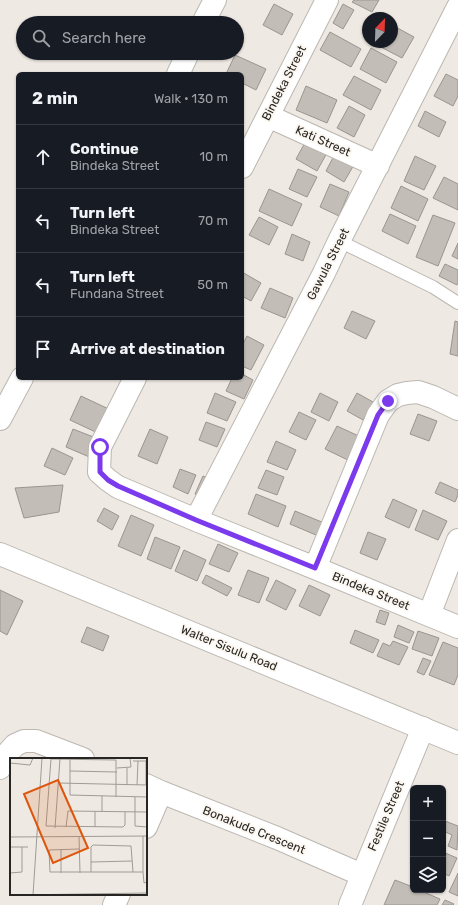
<!DOCTYPE html>
<meta charset="utf-8">
<style>
:root{--surface:#171b24;--page:#20242c;--text:#f1f3f6;--muted:#9ea1a6;--line:#363941}
body{margin:0;font-family:Rubik,sans-serif;background:var(--page);color:var(--text)}
.controls{position:absolute;right:12px;bottom:12px;display:grid;overflow:hidden;border-radius:6px;box-shadow:0 1px 3px #0004}
.controls button{width:36px;height:36px;display:grid;place-items:center;padding:0;border:0;border-bottom:1px solid var(--line);background:var(--surface);color:var(--text);font:20px sans-serif}
.compass{position:absolute;left:362px;top:12px;width:36px;height:36px;border-radius:50%;background:var(--surface);box-shadow:0 1px 3px #0004;rotate:23deg}
.stop{position:absolute;width:12px;height:12px;margin:-9px;border:3px solid #7c3aed;border-radius:50%;background:#fff}
.stop.end{background:#7c3aed;border-color:#fff;box-shadow:0 1px 4px #0008}
.list{margin:0;padding:0;list-style:none}
h2{display:flex;justify-content:space-between;align-items:center;height:52px;margin:0;padding:0 16px;font-size:17px}
h2 small{font-size:13px;font-weight:400;color:var(--muted)}
.list li{display:grid;grid-template-columns:26px 1fr auto;gap:12px;align-items:center;box-sizing:border-box;height:64px;padding:0 16px;border-top:1px solid var(--line)}
.list b{display:block;font-size:15px;white-space:nowrap}
.list p{margin:0;font-size:13px;white-space:nowrap;color:var(--muted)}
.list em{font-size:13px;font-style:normal;color:var(--muted)}
.icon{flex:none;width:22px;height:22px;fill:none;stroke:currentColor;stroke-width:2;stroke-linecap:round;stroke-linejoin:round}
.map{position:relative;flex:none;width:458px;height:905px;overflow:hidden}
.search{position:absolute;background:var(--surface);box-shadow:0 1px 3px #0004;left:16px;top:16px;width:228px;height:44px;display:flex;align-items:center;gap:10px;box-sizing:border-box;padding:0 14px;border-radius:22px;color:var(--muted);font-size:15px}
.panel{position:absolute;background:var(--surface);box-shadow:0 1px 3px #0004;left:16px;top:72px;width:228px;height:308px;border-radius:6px}
.map>svg:first-child{display:block}
</style>
<div class="map">
<svg width="458" height="905" viewBox="0 0 458 905">
<rect width="100%" height="100%" fill="#eee9e2"/>
<!-- building -->
<path fill="#c2bdb6" stroke="#9a958f" d="M354 0H379L372 12 352 2Z
M274 4 293 14 282 35 263 25Z
M343 4 354 10 343 29 333 23Z
M392 25 414 37 402 58 375 44 376 42H392Z
M330 32 361 49 351 67 320 50Z
M371 48 397 62 386 83 360 69Z
M235 55 266 69 256 90 242 83V74H226Z
M446 74 458 80V96L453 106 434 96Z
M354 76 381 90 371 110 343 95Z
M306 86 337 100 327 123 296 110Z
M349 106 365 115 354 137 337 128Z
M425 111 446 122 439 137 418 126Z
M307 139 328 151 317 171 296 159Z
M336 152 355 163 344 182 326 171Z
M415 156 436 166 424 190 404 181Z
M298 169 317 177 307 197 289 189Z
M444 177 458 184V210L433 198Z
M330 184 349 192 339 216 320 207Z
M401 186 428 199 418 221 391 208Z
M269 189 302 204 292 226 259 211Z
M390 214 416 226 408 244 382 231Z
M433 215 455 223 438 266 416 257Z
M259 217 278 227 269 245 249 235Z
M292 234 310 242 303 261 285 254Z
M458 243V259L452 256Z
M445 264 458 270V283L457 285 439 276Z
M242 272 261 283 251 301 242 296Z
M270 288 293 298 285 318 261 308Z
M352 311 375 321 366 339 344 328Z
M455 321 458 322V356L450 354Z
M247 336 264 345 251 370 242 366V346Z
M242 374 253 380 244 399 226 391 232 378H242Z
M215 393 236 402 227 421 207 413Z
M320 393 338 402 329 421 311 412Z
M357 393 373 402 363 420 347 411Z
M81 396 113 411 102 435 70 420Z
M299 412 316 420 306 440 289 432Z
M418 414 437 421 429 441 410 434Z
M206 422 225 429 217 447 199 440Z
M337 426 363 438 352 462 325 449Z
M73 429 101 440 94 459 66 447Z
M150 429 168 437 157 464 138 456Z
M276 441 296 450 287 470 267 462Z
M52 448 73 458 65 475 44 466Z
M180 469 196 475 188 494 173 487Z
M266 470 284 477 277 495 258 488Z
M203 476 212 480 204 498 195 494Z
M440 482 458 490V495L455 502 435 493Z
M63 485 59 512 24 518 15 488Z
M256 494 286 506 278 527 248 514Z
M393 499 417 510 409 528 385 517Z
M104 508 119 516 112 530 97 521Z
M423 510 447 521 438 540 415 530Z
M295 511 329 525 323 538 290 524Z
M131 515 154 525 141 556 118 546Z
M368 532 386 539 377 560 360 553Z
M155 537 180 547 171 569 147 559Z
M218 544 238 553 229 572 209 564Z
M184 550 206 560 197 581 175 571Z
M248 570 269 578 259 603 238 595Z
M206 575 232 588 227 596 202 583Z
M276 580 296 590 286 610 266 600Z
M309 585 330 595 320 616 299 606Z
M0 590 23 601 7 635 0 631Z
M380 610 389 613 385 625 376 622Z
M398 625 414 632 409 643 394 637Z
M87 627 109 636 103 651 81 642Z
M355 630 379 640 373 653 350 643Z
M418 631 439 638 432 656 412 649Z
M393 641 408 647 399 665 377 656 383 643 390 646Z
M443 642 458 648V675L454 685 429 675Z
M423 658 431 661 424 675 417 672Z
M445 821 458 826 457 850 448 846 452 835 443 831V826Z
M443 852 457 858 449 876 443 873Z
M458 873V896L449 892Z
M395 880 413 887V890H419L440 899 437 905H384Z
M445 900 454 904 453 905H442Z"/>
<g fill="none" stroke-linecap="round" stroke-linejoin="round">
<!-- lane casing -->
<g stroke="#bcb7b1" stroke-width="14">
<path id="lane" d="M339 241 433 287 458 303"/>
</g>
<!-- street casing -->
<g stroke="#bcb7b1" stroke-width="24">
<path id="street" d="M268 116 378 166
M242 167 327 0
M135 378 100 447 99 472 108 480 118 487 196 520 315 568 458 627
M196 520 324 273 339 241 458 7
M315 568 378 415 388 401 398 395 407 393 418 392 433 397 458 409
M429 615 458 540
M0 768 5 756 15 745 24 741H36L83 759
M146 785 161 792 277 838 362 875
M146 827 161 792
M114 905 119 894
M350 905 423 728"/>
</g>
<!-- secondary casing -->
<g stroke="#bcb7b1" stroke-width="24">
<path id="secondary" d="M203 23 215 0
M178 74 188 53
M0 419 22 378
M0 554 458 743"/>
</g>
<!-- lane -->
<use href="#lane" stroke="#fff" stroke-width="12"/>
<!-- street -->
<use href="#street" stroke="#fff" stroke-width="22"/>
<!-- secondary -->
<use href="#secondary" stroke="#fff" stroke-width="22"/>
</g>
<g fill="none" stroke-linecap="round" stroke-linejoin="round">
<!-- route -->
<path stroke="#7c3aed" stroke-width="5" d="M100 447V472L108 480 118 486 196 520 315 568 378 415 388 401"/>
</g>
<g text-anchor="middle" dominant-baseline="central" stroke-width="3.5" stroke-linejoin="round" paint-order="stroke">
<!-- street labels -->
<g font-size="12" fill="#282624" stroke="#fbf6ef">
<text transform="translate(284 83) rotate(-63)">Bindeka Street</text>
<text transform="translate(323 141) rotate(24)">Kati Street</text>
<text transform="translate(328 264) rotate(-63)">Gawula Street</text>
<text transform="translate(371 591) rotate(22)">Bindeka Street</text>
<text transform="translate(229 648) rotate(22)">Walter Sisulu Road</text>
<text transform="translate(386 816) rotate(-67)">Festile Street</text>
<text transform="translate(254 830) rotate(22)">Bonakude Crescent</text>
</g>
</g>
<!-- overview -->
<g transform="translate(10 758)">
<rect width="137" height="137" fill="#eee9e2"/>
<path fill="none" stroke="#9f9b96" stroke-width="1" d="M60 0V37L137 39M123 3H137M0 5 20 7 23 0M107 10 121 9 120 0M117 10V27M60 13 107 14M48 25 137 27M127 27 128 3M136 27V3M106 39V2L41 1 36 68 113 69 115 67V54M125 39V68L137 69M85 53V69M92 54V38M56 69 58 53 137 54M45 70 50 1M69 78 70 115M133 78V114L134 125 137 124M0 79 137 78M0 89H18M69 91 39 92 40 114H133M81 104 122 103M81 114V89L83 87 121 88 123 114M0 115 12 114V89M51 115V91M7 137 137 135M23 137 32 0"/>
<path fill="#de560d" fill-opacity="0.15" stroke="#de560d" stroke-width="2" d="M48 22 78 90 43 105 14 36Z"/>
<rect width="137" height="137" fill="none" stroke="#282624" stroke-width="2"/>
</g>
</svg>
<div class="controls">
<button>+</button>
<button>−</button>
<button><svg class="icon" aria-label="layers" viewBox="0 0 24 24"><path d="M12 4l9 5-9 5-9-5zM3 14l9 5 9-5"/></svg></button>
</div>
<svg class="compass" viewBox="-18 -18 36 36"><path d="M0-13l5 13h-10z" fill="#e53935"/><path d="M0 13l5-13h-10z" fill="#9ea1a6"/></svg>
<div class="stop" style="left:100px;top:447px"></div>
<div class="stop end" style="left:388px;top:401px"></div>
<div class="search"><svg class="icon" aria-label="search" viewBox="0 0 24 24"><circle cx="10" cy="10" r="6"/><path d="M15 15l6 6"/></svg>Search here</div>
<section class="panel">
<h2>2 min<small>Walk · 130 m</small></h2>
<ul class="list">
<li><svg class="icon" aria-label="ahead" viewBox="0 0 24 24"><path d="M12 20V5M6 11l6-6 6 6"/></svg><div><b>Continue</b><p>Bindeka Street</p></div><em>10 m</em></li>
<li><svg class="icon" aria-label="left" viewBox="0 0 24 24"><path d="M17 20v-9H6M10 6l-5 5 5 5"/></svg><div><b>Turn left</b><p>Bindeka Street</p></div><em>70 m</em></li>
<li><svg class="icon" aria-label="left" viewBox="0 0 24 24"><path d="M17 20v-9H6M10 6l-5 5 5 5"/></svg><div><b>Turn left</b><p>Fundana Street</p></div><em>50 m</em></li>
<li><svg class="icon" aria-label="arrive" viewBox="0 0 24 24"><path d="M6 21V4h12l-3 4 3 4H6"/></svg><div><b>Arrive at destination</b></div></li>
</ul>
</section>
</div>
